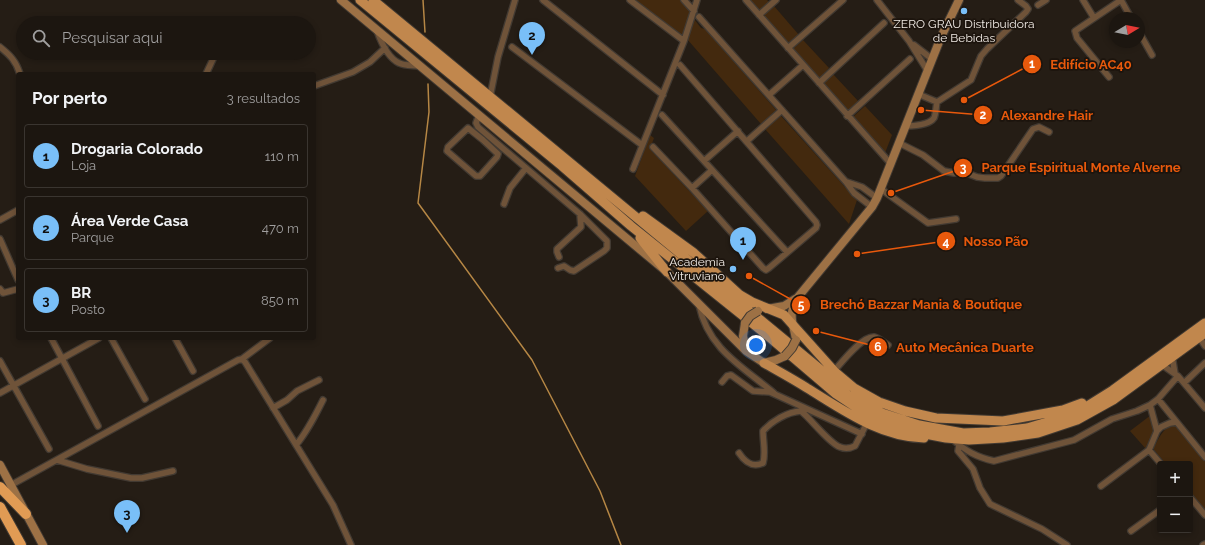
<!DOCTYPE html>
<html lang="pt">
<meta charset="utf-8">
<style>
:root{--surface:#1c1610;--page:#251f19;--text:#f1f3f6;--muted:#a09f9f;--line:#3a3530;--accent:#79bff8}
body{margin:0;font-family:Raleway,sans-serif;background:var(--page);color:var(--text)}
.controls{position:absolute;right:12px;bottom:12px;display:grid;overflow:hidden;border-radius:4px;box-shadow:0 2px 6px #0003}
.controls button{width:36px;height:36px;display:grid;place-items:center;padding:0;border:0;border-bottom:1px solid var(--line);background:var(--surface);color:var(--text);font:20px sans-serif}
.compass{position:absolute;left:1109px;top:12px;width:36px;height:36px;border-radius:50%;background:var(--surface);box-shadow:0 2px 6px #0003;rotate:80deg}
.you{position:absolute;left:756px;top:345px;width:14px;height:14px;margin:-10px;border:3px solid #fff;border-radius:50%;background:#1a73e8;box-shadow:0 0 0 6px #1a73e833}
.badge{display:grid;place-items:center;width:26px;height:26px;border-radius:50%;background:var(--accent);color:#111;font-size:13px;font-weight:700}
.pin{position:absolute;translate:-50% -33px;filter:drop-shadow(0 1px 2px #0008)}
.pin::after{content:'';position:absolute;top:21px;width:14px;height:12px;background:inherit;clip-path:polygon(0 0,100% 0,50% 100%)}
.list{margin:0;padding:0;list-style:none}
h2{display:flex;justify-content:space-between;align-items:center;height:52px;margin:0;padding:0 16px;font-size:17px}
h2 small{font-size:13px;font-weight:400;color:var(--muted)}
.list li{display:grid;grid-template-columns:26px 1fr auto;gap:12px;align-items:center;box-sizing:border-box;height:64px;margin:0 8px 8px;padding:0 8px;border:1px solid var(--line);border-radius:4px}
.list b{display:block;font-size:15px;white-space:nowrap}
.list p{margin:0;font-size:13px;white-space:nowrap;color:var(--muted)}
.list em{font-size:13px;font-style:normal;color:var(--muted)}
.icon{flex:none;width:22px;height:22px;fill:none;stroke:currentColor;stroke-width:2;stroke-linecap:round;stroke-linejoin:round}
.map{position:relative;flex:none;width:1205px;height:545px;overflow:hidden}
.search{position:absolute;background:var(--surface);box-shadow:0 2px 6px #0003;left:16px;top:16px;width:300px;height:44px;display:flex;align-items:center;gap:10px;box-sizing:border-box;padding:0 14px;border-radius:22px;color:var(--muted);font-size:15px}
.panel{position:absolute;background:var(--surface);box-shadow:0 2px 6px #0003;left:16px;top:72px;width:300px;height:268px;border-radius:4px}
.map>svg:first-child{display:block}
</style>
<div class="map">
<svg width="1205" height="545" viewBox="0 0 1205 545">
<rect width="100%" height="100%" fill="#251d15"/>
<!-- green -->
<path fill="#43290e" d="M636 0H682L691 11 684 36 682 38Z
M749 0H767L769 2 759 11Z
M774 6 799 35 790 44H787L764 17V15Z
M694 19 701 28 705 29 776 110 761 124 687 39Z
M803 40 829 68 821 77H818L794 51V48Z
M833 74 859 102 849 111 824 84V82Z
M865 106 892 135 885 153 854 118V116Z
M781 116 853 196 857 200 849 224 765 129Z
M650 135 654 138 650 149 708 211 686 231 635 176Z
M1151 415 1155 428 1148 448 1146 449 1130 431Z
M1172 425 1176 426 1205 461V510L1190 492V464H1166L1154 450V447C1158 440 1163 428 1172 425Z"/>
<g fill="none" stroke-linecap="round" stroke-linejoin="round">
<!-- stream -->
<path stroke="#b68745" stroke-width="1.5" d="M423 0 425 32
M428 84 429 112 418 203 532 360 600 491 621 545"/>
<!-- street casing -->
<g stroke="#423a32" stroke-width="8">
<path id="street" d="M543 0 663 95
M630 0 684 41
M684 0 694 11
M746 0 891 164
M877 0 909 41 927 70
M1083 0 1094 18
M1121 0 1131 18
M1038 5 1046 0
M759 15 776 0
M699 17 846 182 854 193 872 207
M377 31C381 42 388 58 399 63 405 66 413 65 419 66
M1139 32 1152 55
M914 45 932 59
M0 47C10 55 16 61 20 74
M512 47 642 145
M788 48 843 0
M206 74 213 59 212 53
M1109 77 1077 38 1075 31 1121 0
M819 83 884 23
M314 86 353 72 370 62 385 48
M918 94 937 102
M769 95 803 65
M490 97 498 57 515 0
M479 115 476 123 478 127 580 214 607 241V248L604 251 574 271 570 270 564 266 558 268
M662 115 787 252
M847 116 910 59
M906 126C913 126 929 125 934 118 936 114 936 106 937 102L971 80 981 56 987 49 1026 12 1028 9 1026 6 1018 0
M468 128 483 140 498 154 497 157 480 176H476L447 151 448 147Z
M747 141 782 110
M899 143 923 155 944 171 954 173 964 172 977 177 985 178H998L1001 176 1033 129 1039 127 1049 132
M653 147 692 188 763 268 766 270 769 268 816 228 817 225 816 222 680 65
M704 161 738 131
M633 169 684 41 697 0
M847 182 862 187 877 198
M692 188 712 170
M881 189 928 223 956 219
M504 204 510 188 526 168
M0 220 18 210
M0 239 18 280
M559 257 557 252V249L581 227 580 214
M0 289 3 293 18 289
M699 305C708 349 743 367 774 393
M1199 337 1205 346
M51 338 98 426
M111 338 145 399
M175 338 193 371
M242 359 245 362 333 505 351 545
M0 361 49 449
M1161 364 1175 374
M834 371C842 362 862 336 874 337 879 338 884 343 888 345
M1178 376 1205 408
M722 382 727 376 731 375 753 391 770 392 862 434
M1184 383 1205 363
M0 393 99 338
M1158 399 1205 457
M273 408 287 400 297 391 319 380
M1157 431 1150 405 1158 399 1178 376 1175 374 1172 356
M952 439C966 451 976 457 994 461L1074 440 1112 419 1137 411 1150 405
M296 445C307 432 315 416 323 400
M959 445 958 451 973 469 980 488 990 504 1042 529 1067 545
M1149 450 1161 464
M739 453C745 462 752 468 763 463 766 453 763 442 763 431 772 421 787 412 801 411 811 419 830 444 840 447 845 449 851 448 855 446L867 423
M57 460 87 469 131 478H142L173 471
M11 485 238 360 242 359 270 338
M1101 486 1149 450 1157 431 1161 427 1170 423 1176 422
M1190 497 1205 515
M1131 531 1160 510
M1203 545 1205 544"/>
</g>
<!-- secondary casing -->
<g stroke="#423a32" stroke-width="10">
<path id="secondary" d="M341 0 667 272 746 351 764 363 776 360 785 356
M767 309 784 306 795 299
M745 323 743 336 746 350
M796 340C793 320 787 317 798 297L872 207 877 198 941 37 959 0
M0 465 43 545"/>
</g>
<!-- primary casing -->
<g stroke="#423a32" stroke-width="11">
<path id="primary" d="M360 0 562 166 631 226 768 336 836 394 863 412 879 420 915 432 946 438 969 440 1003 438 1038 433 1077 420 1113 400 1205 333
M373 0 826 374 848 395 882 413 919 425 963 433 990 432 1027 428 1064 417 1089 405 1113 390 1205 323
M643 216 694 253 740 295 752 302 784 315 835 372 854 388 879 402 905 411 936 418 1003 421 1063 410 1082 403
M640 238 667 272
M764 363C778 371 793 379 807 388 843 410 880 437 924 438"/>
</g>
<!-- highway casing -->
<g stroke="#423a32" stroke-width="12">
<path id="highway" d="M0 487 26 514
M0 507 21 545"/>
</g>
<!-- street -->
<use href="#street" stroke="#6f5339" stroke-width="5.5"/>
<!-- secondary -->
<use href="#secondary" stroke="#9d7145" stroke-width="8"/>
<!-- primary -->
<use href="#primary" stroke="#c1874d" stroke-width="9"/>
<!-- highway -->
<use href="#highway" stroke="#e19b54" stroke-width="10"/>
<!-- secondary-bridge casing -->
<g stroke="#423a32" stroke-width="10" stroke-linecap="butt">
<path id="secondary-bridge" d="M745 323 750 316 758 311
M785 356 792 348 796 340"/>
</g>
<!-- secondary-bridge -->
<use href="#secondary-bridge" stroke="#9d7145" stroke-width="8"/>
</g>
<!-- markers -->
<g fill="#79bff8" stroke="#1c140d" stroke-width="1.5">
<circle cx="964" cy="11" r="4"/>
<circle cx="733" cy="269" r="4"/>
</g>
<g text-anchor="middle" dominant-baseline="central" stroke-width="3.5" stroke-linejoin="round" paint-order="stroke">
<!-- poi labels -->
<g font-size="12" fill="#f2ece6" stroke="#1c140d">
<text x="964" y="24">ZERO GRAU Distribuidora<tspan x="964" dy="14">de Bebidas</tspan></text>
<text x="725" y="262" text-anchor="end">Academia<tspan x="725" dy="14">Vitruviano</tspan></text>
</g>
</g>
<!-- callouts -->
<path fill="none" stroke="#e8590c" stroke-width="1.5" d="M964 100L1032 64M921 110L983 115M891 193L963 168M857 254L946 241M749 276L801 305M816 331L878 347"/>
<g fill="#e8590c" stroke="#1c140d" stroke-width="1.5">
<circle cx="964" cy="100" r="4"/>
<circle cx="921" cy="110" r="4"/>
<circle cx="891" cy="193" r="4"/>
<circle cx="857" cy="254" r="4"/>
<circle cx="749" cy="276" r="4"/>
<circle cx="816" cy="331" r="4"/>
<circle cx="1032" cy="64" r="10"/>
<circle cx="983" cy="115" r="10"/>
<circle cx="963" cy="168" r="10"/>
<circle cx="946" cy="241" r="10"/>
<circle cx="801" cy="305" r="10"/>
<circle cx="878" cy="347" r="10"/>
</g>
<g font-size="12" text-anchor="middle" font-weight="bold" fill="#fff">
<text x="1032" y="68">1</text>
<text x="983" y="119">2</text>
<text x="963" y="172">3</text>
<text x="946" y="246">4</text>
<text x="801" y="309">5</text>
<text x="878" y="351">6</text>
</g>
<g font-size="13" text-anchor="middle" font-weight="bold" fill="#e8590c" stroke="#1c140d" stroke-width="3.5" stroke-linejoin="round" paint-order="stroke">
<text x="1091" y="69">Edifício AC40</text>
<text x="1047" y="120">Alexandre Hair</text>
<text x="1081" y="172">Parque Espiritual Monte Alverne</text>
<text x="996" y="246">Nosso Pão</text>
<text x="921" y="309">Brechó Bazzar Mania &amp; Boutique</text>
<text x="965" y="352">Auto Mecânica Duarte</text>
</g>
</svg>
<div class="controls">
<button>+</button>
<button>−</button>
</div>
<svg class="compass" viewBox="-18 -18 36 36"><path d="M0-13l5 13h-10z" fill="#e53935"/><path d="M0 13l5-13h-10z" fill="#a09f9f"/></svg>
<div class="you"></div>
<div class="pin badge" style="left:743px;top:260px">1</div>
<div class="pin badge" style="left:532px;top:55px">2</div>
<div class="pin badge" style="left:127px;top:533px">3</div>
<div class="search"><svg class="icon" aria-label="search" viewBox="0 0 24 24"><circle cx="10" cy="10" r="6"/><path d="M15 15l6 6"/></svg>Pesquisar aqui</div>
<section class="panel">
<h2>Por perto<small>3 resultados</small></h2>
<ul class="list">
<li><span class="badge">1</span><div><b>Drogaria Colorado</b><p>Loja</p></div><em>110 m</em></li>
<li><span class="badge">2</span><div><b>Área Verde Casa</b><p>Parque</p></div><em>470 m</em></li>
<li><span class="badge">3</span><div><b>BR</b><p>Posto</p></div><em>850 m</em></li>
</ul>
</section>
</div>
